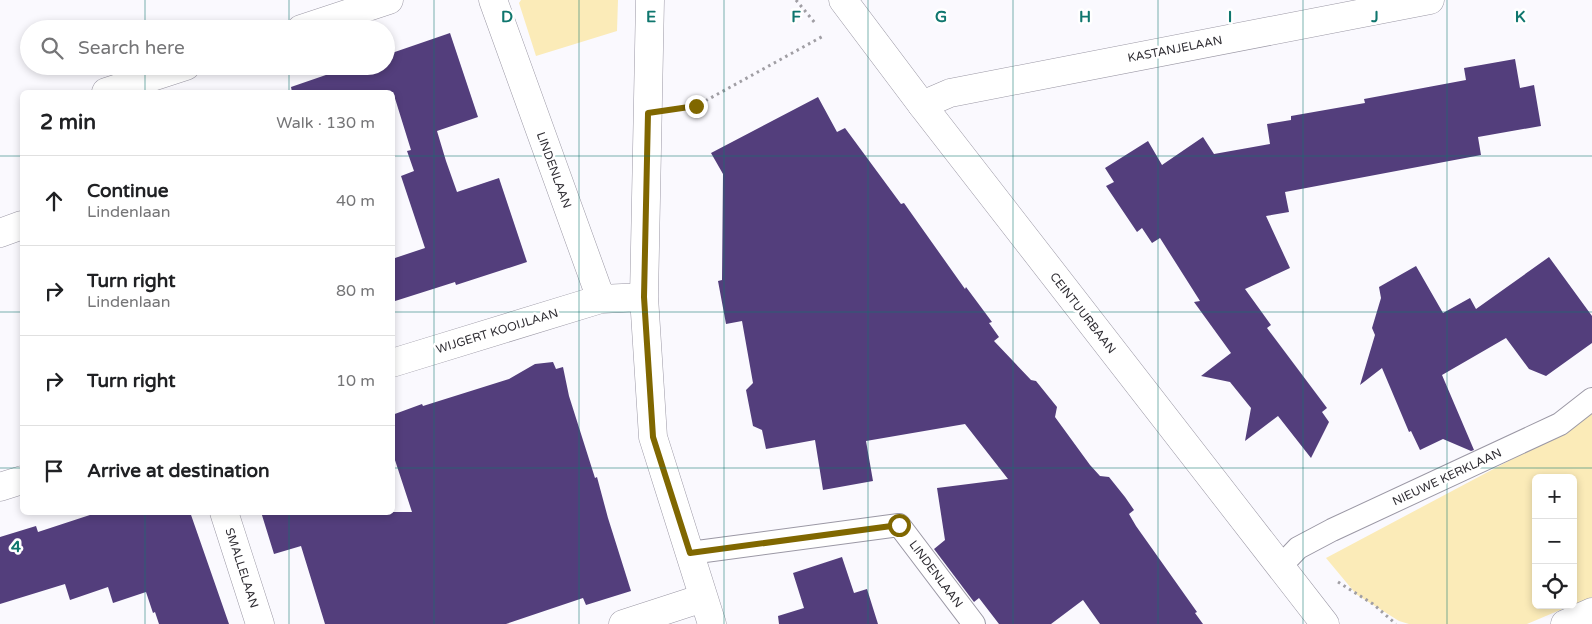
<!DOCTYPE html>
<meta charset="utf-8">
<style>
:root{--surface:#fff;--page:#f6f6f6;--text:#202124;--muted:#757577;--line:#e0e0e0}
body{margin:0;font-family:"Varela Round",sans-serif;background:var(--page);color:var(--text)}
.controls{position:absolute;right:15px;bottom:15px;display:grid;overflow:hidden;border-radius:8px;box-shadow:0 2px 8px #0003}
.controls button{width:45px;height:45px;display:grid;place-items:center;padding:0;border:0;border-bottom:1px solid var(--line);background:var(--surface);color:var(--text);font:25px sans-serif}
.stop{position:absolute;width:15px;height:15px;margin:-11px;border:4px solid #806700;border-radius:50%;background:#fff}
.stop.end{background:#806700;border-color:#fff;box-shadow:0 1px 5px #0008}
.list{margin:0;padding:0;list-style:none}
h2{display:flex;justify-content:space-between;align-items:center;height:65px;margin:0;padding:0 20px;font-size:21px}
h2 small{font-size:16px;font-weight:400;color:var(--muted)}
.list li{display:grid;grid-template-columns:32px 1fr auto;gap:15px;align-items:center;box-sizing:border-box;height:90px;padding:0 20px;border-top:1px solid var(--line)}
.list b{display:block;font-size:19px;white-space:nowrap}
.list p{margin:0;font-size:16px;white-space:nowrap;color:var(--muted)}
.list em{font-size:16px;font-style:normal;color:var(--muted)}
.icon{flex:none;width:28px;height:28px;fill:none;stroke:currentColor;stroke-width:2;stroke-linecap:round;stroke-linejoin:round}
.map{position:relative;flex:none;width:1592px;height:624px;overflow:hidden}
.search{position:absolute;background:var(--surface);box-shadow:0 2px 8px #0003;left:20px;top:20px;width:375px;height:55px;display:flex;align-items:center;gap:12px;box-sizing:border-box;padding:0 18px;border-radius:28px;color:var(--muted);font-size:19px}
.panel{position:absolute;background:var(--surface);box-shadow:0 2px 8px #0003;left:20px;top:90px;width:375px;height:425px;border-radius:8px}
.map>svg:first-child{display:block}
</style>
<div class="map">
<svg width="1592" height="624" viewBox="0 0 1592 624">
<rect width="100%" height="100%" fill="#faf9fe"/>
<!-- green -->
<path fill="#fbebb8" d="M521 0H618L617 31 536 56 519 3Z
M1592 412V597L1573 605V478H1536V605H1572L1527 624H1409L1399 621 1356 594 1326 558 1578 424Z"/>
<!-- building -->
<path fill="#533e7c" d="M450 33 478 117 437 131 446 161 457 192 499 178 527 262 456 285 455 282 392 302V259L425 248 401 176 414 171 407 151 411 150 393 92H292L291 87 352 66H386V55Z
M1515 59 1520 88 1534 85 1541 126 1478 137 1481 155 1285 192 1289 212 1266 216 1290 268 1245 289 1271 325 1267 328 1327 408 1322 412 1329 422 1311 458 1278 416 1245 441 1251 408 1230 382 1201 376 1231 353 1194 302 1200 301 1160 238 1152 243 1142 228 1137 232 1106 186 1114 182 1105 168 1148 141 1162 165 1203 137 1214 154 1270 144 1267 124 1291 120V116L1365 103 1364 99 1466 80 1464 68Z
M818 97 837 132 845 128 901 204 904 203 965 289 966 287 992 322 989 323 999 337 994 341 1031 380 1036 381 1057 407 1055 417 1090 465 1100 476 1109 477 1125 497 1134 510 1129 514 1136 526 1197 612 1195 613 1203 624H1100L1083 600 1051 624H999L979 598 974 602 934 549 945 540 937 488 1008 479 965 424 866 441 873 481 823 490 815 440 766 449 762 430 753 426 746 390 753 383 742 321 726 324 718 281 722 280 723 174 711 153Z
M1549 257 1592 316V343L1546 376 1529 369 1506 338 1442 375 1474 450 1471 451 1443 439 1420 450 1411 431 1409 432 1382 368 1360 385 1375 335 1372 328 1381 298 1379 287 1416 266 1443 313 1470 298 1476 309Z
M553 362 556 369 563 367 569 396 595 478 597 477 608 518 631 591 586 605 583 598 506 624H325L301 546 274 554 261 512H412L392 451V415L422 404 423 406 509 379 535 364Z
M99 512H190L229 624H159L155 612 153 613 146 592 113 603 108 587 70 600 65 584 0 604V537L36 526 38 532Z
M842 557 854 593 867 589 878 624H779L778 616 804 608 793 573Z"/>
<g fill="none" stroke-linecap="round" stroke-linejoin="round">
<!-- service casing -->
<g stroke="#9b98a5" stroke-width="24">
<path id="service" d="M690 553 899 525 974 624
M1280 567 1298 548 1332 530 1560 424 1592 399"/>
</g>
<!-- minor casing -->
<g stroke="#9b98a5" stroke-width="29">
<path id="minor" d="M493 0 601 299 644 297
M650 0 644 297 653 437 712 624
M301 29 389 0
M106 92 186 66
M922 105 950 93 1430 0
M0 233 22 225
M392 363 601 299
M0 487 22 480
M224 512 260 624
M623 624 703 598
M1565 624 1592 612"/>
</g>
<!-- secondary casing -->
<g stroke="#9b98a5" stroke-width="29">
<path id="secondary" d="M843 0 922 105 1325 624"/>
</g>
<!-- path -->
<path stroke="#a09ea4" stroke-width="3" stroke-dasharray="2.5 4" stroke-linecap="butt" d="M796 0 815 23
M681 108 696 106 825 35
M1338 582 1373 604 1396 624"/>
<!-- service -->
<use href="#service" stroke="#fff" stroke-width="22"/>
<!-- minor -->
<use href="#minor" stroke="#fff" stroke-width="28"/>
<!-- secondary -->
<use href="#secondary" stroke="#fff" stroke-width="28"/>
</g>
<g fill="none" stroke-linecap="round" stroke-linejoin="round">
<!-- route -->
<path stroke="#806700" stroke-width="6" d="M696 106 648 113 644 297 653 437 690 553 899 525"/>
</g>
<!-- grid -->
<path fill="none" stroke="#0f766e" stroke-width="1" stroke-opacity="0.55" d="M145 0V29M289 0V29M434 0V624M579 0V624M724 0V624M868 0V624M1013 0V624M1158 0V624M1303 0V624M1447 0V624M145 66V92M289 66V92M0 156H22M392 156H1592M0 312H22M392 312H1592M0 468H22M392 468H1592M145 512V624M289 512V624"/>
<g text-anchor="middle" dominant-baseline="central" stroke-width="5" stroke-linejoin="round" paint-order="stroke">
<!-- street labels -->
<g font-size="12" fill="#302e34" stroke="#fff">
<text transform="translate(1175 49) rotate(-11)">KASTANJELAAN</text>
<text transform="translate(554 170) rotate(70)">LINDENLAAN</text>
<text transform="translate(1083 313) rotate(52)">CEINTUURBAAN</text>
<text transform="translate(497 331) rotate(-17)">WIJGERT KOOIJLAAN</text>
<text transform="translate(1447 477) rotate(-25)">NIEUWE KERKLAAN</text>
<text transform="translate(242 568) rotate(72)">SMALLELAAN</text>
<text transform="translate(936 574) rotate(53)">LINDENLAAN</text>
</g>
</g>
<g font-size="16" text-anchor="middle" font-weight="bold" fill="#0f766e" stroke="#fff" stroke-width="5" stroke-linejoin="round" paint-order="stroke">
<text x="507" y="22">D</text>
<text x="651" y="22">E</text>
<text x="796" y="22">F</text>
<text x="941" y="22">G</text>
<text x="1085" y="22">H</text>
<text x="1230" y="22">I</text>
<text x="1375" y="22">J</text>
<text x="1520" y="22">K</text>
<text x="16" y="552">4</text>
</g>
</svg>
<div class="controls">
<button>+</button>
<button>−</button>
<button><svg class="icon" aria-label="locate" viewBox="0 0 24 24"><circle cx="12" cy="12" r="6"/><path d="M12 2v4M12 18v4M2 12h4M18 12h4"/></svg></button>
</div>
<div class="stop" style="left:899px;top:525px"></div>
<div class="stop end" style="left:696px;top:106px"></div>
<div class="search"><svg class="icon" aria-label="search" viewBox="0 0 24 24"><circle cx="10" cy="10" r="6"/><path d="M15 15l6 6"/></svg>Search here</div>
<section class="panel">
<h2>2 min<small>Walk · 130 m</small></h2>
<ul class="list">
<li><svg class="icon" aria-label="ahead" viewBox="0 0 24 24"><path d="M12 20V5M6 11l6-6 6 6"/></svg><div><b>Continue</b><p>Lindenlaan</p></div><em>40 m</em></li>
<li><svg class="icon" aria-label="right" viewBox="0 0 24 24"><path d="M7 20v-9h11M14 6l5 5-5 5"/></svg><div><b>Turn right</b><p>Lindenlaan</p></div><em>80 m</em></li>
<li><svg class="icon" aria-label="right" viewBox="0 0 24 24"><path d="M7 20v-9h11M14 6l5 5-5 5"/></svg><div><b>Turn right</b></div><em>10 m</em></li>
<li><svg class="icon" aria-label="arrive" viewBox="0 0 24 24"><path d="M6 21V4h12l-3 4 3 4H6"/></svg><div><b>Arrive at destination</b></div></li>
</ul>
</section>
</div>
